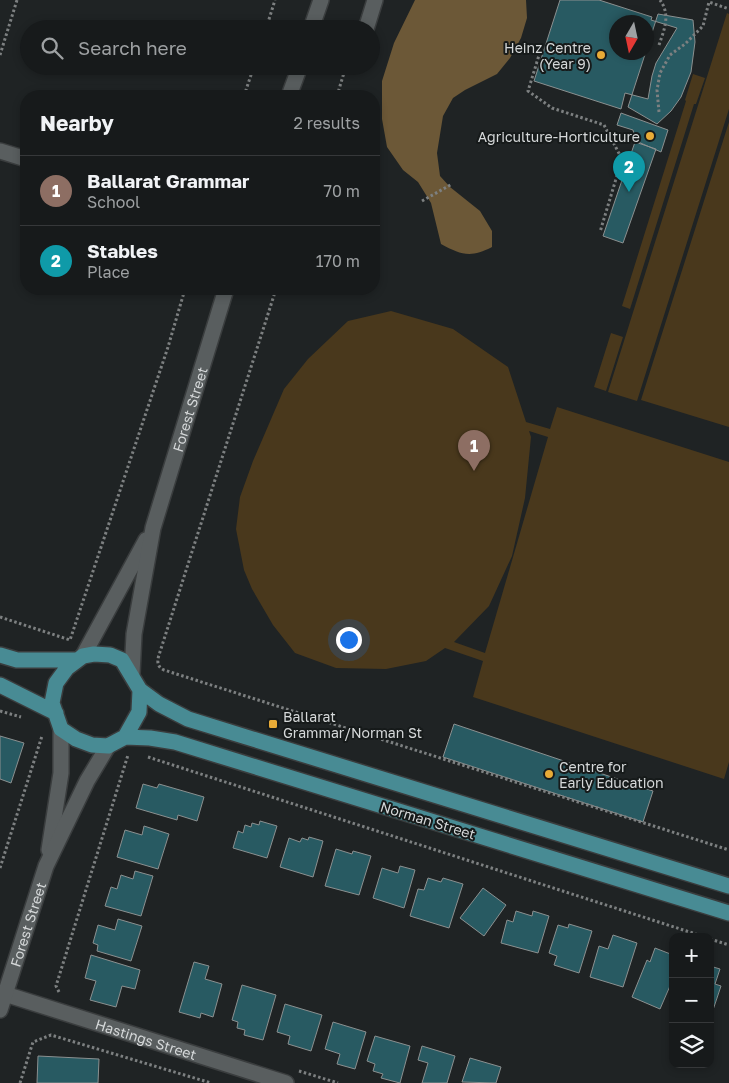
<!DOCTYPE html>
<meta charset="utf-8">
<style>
:root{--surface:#171a1b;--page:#242728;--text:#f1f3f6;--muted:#9ea1a3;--line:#36383a;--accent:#db2777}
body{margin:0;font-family:"Golos Text",sans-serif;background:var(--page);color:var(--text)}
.controls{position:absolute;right:15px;bottom:15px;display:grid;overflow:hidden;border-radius:10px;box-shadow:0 2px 8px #0003}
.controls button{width:45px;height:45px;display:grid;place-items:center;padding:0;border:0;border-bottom:1px solid var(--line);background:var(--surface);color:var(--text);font:25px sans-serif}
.compass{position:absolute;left:609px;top:15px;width:45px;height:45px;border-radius:50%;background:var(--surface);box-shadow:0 2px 8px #0003;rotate:189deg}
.you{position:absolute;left:348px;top:639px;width:18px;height:18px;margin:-12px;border:4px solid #fff;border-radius:50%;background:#1a73e8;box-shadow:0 0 0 8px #1a73e833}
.badge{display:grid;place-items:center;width:32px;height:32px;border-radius:50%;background:var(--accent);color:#fff;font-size:16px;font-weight:700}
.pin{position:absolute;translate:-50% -41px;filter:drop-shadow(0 1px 2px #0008)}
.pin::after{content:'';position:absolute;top:26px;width:18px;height:15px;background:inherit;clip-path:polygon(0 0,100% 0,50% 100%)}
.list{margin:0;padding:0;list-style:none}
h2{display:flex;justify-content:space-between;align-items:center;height:65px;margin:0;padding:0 20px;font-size:21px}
h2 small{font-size:16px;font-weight:400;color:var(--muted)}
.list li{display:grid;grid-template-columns:32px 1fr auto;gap:15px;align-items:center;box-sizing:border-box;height:70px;padding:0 20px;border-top:1px solid var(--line)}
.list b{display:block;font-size:19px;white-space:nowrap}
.list p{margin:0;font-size:16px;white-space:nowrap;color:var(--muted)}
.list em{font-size:16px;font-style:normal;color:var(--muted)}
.icon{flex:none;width:28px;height:28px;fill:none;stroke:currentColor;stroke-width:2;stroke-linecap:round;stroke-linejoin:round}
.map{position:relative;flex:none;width:729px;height:1083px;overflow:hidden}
.search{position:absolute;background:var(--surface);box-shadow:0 2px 8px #0003;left:20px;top:20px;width:360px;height:55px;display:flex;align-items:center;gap:12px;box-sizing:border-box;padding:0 18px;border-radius:28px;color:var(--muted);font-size:19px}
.panel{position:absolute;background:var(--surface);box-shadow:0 2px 8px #0003;left:20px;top:90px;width:360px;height:205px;border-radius:20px}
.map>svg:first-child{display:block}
</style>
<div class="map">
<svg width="729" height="1083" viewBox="0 0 729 1083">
<rect width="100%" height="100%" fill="#1f2324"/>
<!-- green -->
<path fill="#49381c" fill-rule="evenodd" d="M727 13 729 14V109L637 401 608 392Z
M693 74 705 78 696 104H694L630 309 622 306 686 101 685 100Z
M729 122V427L641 400Z
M391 311 453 329 508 367 526 422 550 429 557 407 729 462V762L724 779 473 697 483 661 445 648 426 661 386 669 336 668 295 653 273 625 252 589 244 570 236 529 240 497 253 461 284 389 308 359 348 321ZM529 431 548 437 485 653 454 642 489 606 512 556 525 498 531 437Z
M611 333 623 337 606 391 594 387Z"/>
<!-- water -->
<path fill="#6c5837" d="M415 0H526L527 18 521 38 510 58 497 74 465 90 453 98 443 116 437 153 440 176 450 187 480 211 492 231V247C471 258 461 255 441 244L431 203 418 182 403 170 387 147 382 119V81L394 43Z"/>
<!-- building -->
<path fill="#285a62" stroke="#8b9090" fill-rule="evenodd" d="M560 0H599L652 17 651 20 677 28 656 63 652 76 648 99 625 93 621 109 534 81ZM616 22H646V52H616Z
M658 14 693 20 695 42 691 72 681 97 671 111 657 124 628 107Z
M621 113 668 130 661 152 636 141 633 130 617 125Z
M635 142 656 149 623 243 603 236Z
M454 724 653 791 643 822 443 757Z
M0 736 24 743 11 783 0 779Z
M143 784 157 788 159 784 204 797 197 821 178 815 177 820 136 808Z
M260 821 277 826 267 858 233 848 238 831 243 833 245 825 251 827 252 823 259 825Z
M144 826 169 834 158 869 117 857 125 830 142 835Z
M309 837 323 841 313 877 280 867 289 838 300 842 302 838 308 840Z
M336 849 352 854 353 851 371 856 359 895 325 886Z
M400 866 415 870 404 908 373 898 382 868 398 873Z
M135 871 153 876 141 916 105 906 111 887 117 889 121 875 133 879Z
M428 878 441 882 443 878 463 884 449 928 410 916 418 889 424 890Z
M483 888 506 905 484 936 460 918Z
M516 911 532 916 533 911 549 916 538 953 501 943 507 920 513 922Z
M118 919 142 926 131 961 97 951 98 945 93 943 98 925 115 930Z
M569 924 592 931 579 973 554 965 557 956 549 953 558 925 568 928Z
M613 935 637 943 623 987 590 977 599 946 608 949Z
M655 948 673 955V979L660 1009 632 997 647 960 650 962Z
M91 955 140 970 135 989 122 986 116 1007 90 1000 96 981 85 978Z
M194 962 209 966 205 979 222 984 213 1017 201 1013 200 1018 179 1012Z
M710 966 720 969 715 984 721 986 710 1019Z
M242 985 276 995 263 1040 244 1035 245 1030 237 1028 238 1022 232 1020Z
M285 1004 322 1015 311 1051 288 1044 290 1036 277 1032Z
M333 1022 366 1032 355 1069 337 1064 340 1054 325 1049Z
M375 1036 410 1046 400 1083 381 1078 383 1074 373 1071 375 1064 367 1061Z
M422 1046 455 1056 447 1083H422L428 1063 418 1060Z
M38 1056 99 1059 98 1083H37Z
M470 1058 501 1067 496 1083 462 1082Z"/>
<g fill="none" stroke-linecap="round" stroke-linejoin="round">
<!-- minor casing -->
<g stroke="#3a3d3e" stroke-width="18">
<g id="minor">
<path d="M311 29 321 0"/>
<path d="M366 29 375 0"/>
<path d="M289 96 300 66"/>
<path d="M0 151 26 159"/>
<path d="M83 656 146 540"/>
<path id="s1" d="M132 674 134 634 153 528 226 289"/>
<path d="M49 850 61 773V729"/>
<path id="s2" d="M5 994 286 1083"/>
<path id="s3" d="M0 1010 46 866 87 781 108 746"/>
</g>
</g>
<!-- major casing -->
<g stroke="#3a3d3e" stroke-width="18">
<path id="major" d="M94 654 110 655 122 660 140 690 139 712 125 737 108 746 92 745 76 739 61 729 52 703 56 683 67 668 83 656Z
M0 655 17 660H76
M0 685 56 713
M140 690 159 704 188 719 729 886
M125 737 150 738 175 742 729 913"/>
</g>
<!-- path -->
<path stroke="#7d8081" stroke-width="3" stroke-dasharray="2.5 2.5" stroke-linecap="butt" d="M266 29 275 0
M659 45C664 30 671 15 660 0
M540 52 528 91 552 108 604 125 622 159 600 232
M0 55 17 0
M244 96 254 66
M337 96 346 66
M659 112 657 90 660 73 670 55 685 44 703 26 709 2 729 9
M422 201 452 184
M276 289 159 655C157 661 157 667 164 670L729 850
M0 617 70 640 168 347 185 289
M0 711 21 717
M148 757 705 937
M0 868 42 736
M710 939 729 945
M59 992 56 986 128 755
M299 1071 338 1083
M20 1083 33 1042 51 1035 211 1083"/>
<!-- minor -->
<use href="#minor" stroke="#595e5f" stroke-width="15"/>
<!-- major -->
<use href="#major" stroke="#488b94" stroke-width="15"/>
</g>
<!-- markers -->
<g fill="#e8ab37" stroke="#161a1a" stroke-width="2">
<circle cx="601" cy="55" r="5"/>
<circle cx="650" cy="136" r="5"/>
<rect x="268" y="719" width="10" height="10" rx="2.5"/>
<circle cx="549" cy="774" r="5"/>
</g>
<g text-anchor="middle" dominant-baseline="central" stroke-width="4" stroke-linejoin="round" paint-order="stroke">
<!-- poi labels -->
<g font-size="14" fill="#d5d8d9" stroke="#161a1a" text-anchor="end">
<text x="591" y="47">Heinz Centre<tspan x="591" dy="16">(Year 9)</tspan></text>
<text x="640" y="136">Agriculture-Horticulture</text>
<text x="283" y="716" text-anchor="start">Ballarat<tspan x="283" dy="16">Grammar/Norman St</tspan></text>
<text x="559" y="766" text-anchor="start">Centre for<tspan x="559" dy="16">Early Education</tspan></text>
</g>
<!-- street labels -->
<g font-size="14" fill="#d5d8d9" stroke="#161a1a">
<text stroke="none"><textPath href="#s1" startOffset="272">Forest Street</textPath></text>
<text transform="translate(428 820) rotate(17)">Norman Street</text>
<text stroke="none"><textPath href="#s3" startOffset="90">Forest Street</textPath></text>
<text stroke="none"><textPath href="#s2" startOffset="148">Hastings Street</textPath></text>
</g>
</g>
</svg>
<div class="controls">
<button>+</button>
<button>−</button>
<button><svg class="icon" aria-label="layers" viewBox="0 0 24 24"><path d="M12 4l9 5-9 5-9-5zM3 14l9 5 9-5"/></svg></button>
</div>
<svg class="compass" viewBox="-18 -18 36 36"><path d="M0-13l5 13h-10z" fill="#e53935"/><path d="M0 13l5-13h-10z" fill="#9ea1a3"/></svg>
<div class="you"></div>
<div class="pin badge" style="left:474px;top:471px;background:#8d6e63">1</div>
<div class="pin badge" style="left:629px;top:192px;background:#0f9aa8">2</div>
<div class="search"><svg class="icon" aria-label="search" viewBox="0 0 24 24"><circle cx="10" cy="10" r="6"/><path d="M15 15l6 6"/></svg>Search here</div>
<section class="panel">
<h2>Nearby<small>2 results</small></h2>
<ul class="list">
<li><span class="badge" style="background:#8d6e63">1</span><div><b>Ballarat Grammar</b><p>School</p></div><em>70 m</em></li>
<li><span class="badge" style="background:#0f9aa8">2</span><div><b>Stables</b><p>Place</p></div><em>170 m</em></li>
</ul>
</section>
</div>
